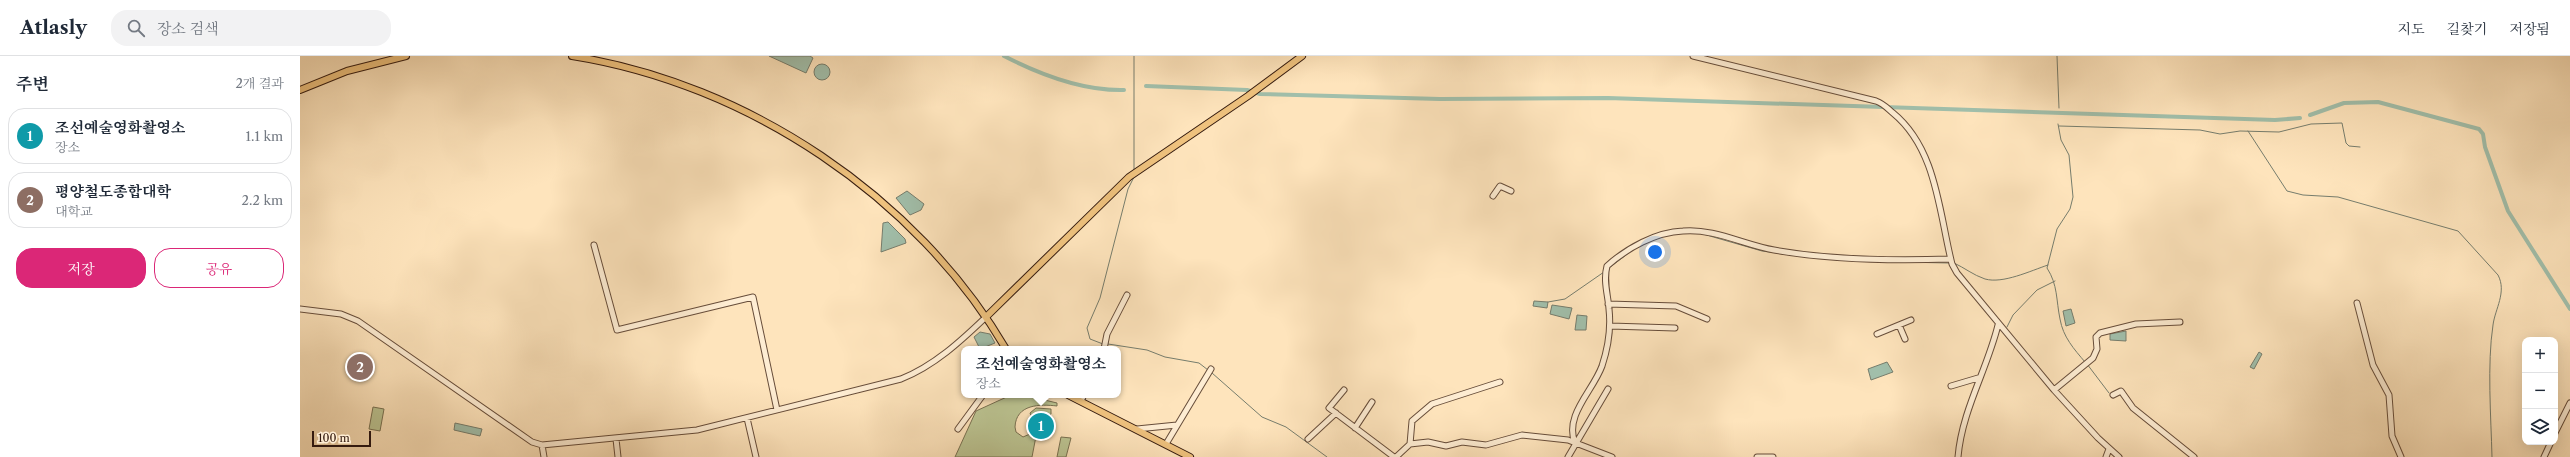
<!DOCTYPE html>
<html lang="ko">
<meta charset="utf-8">
<style>
:root{--surface:#fff;--page:#f2f2f3;--text:#1f2937;--muted:#747a83;--line:#e0e1e3;--accent:#db2777}
body{margin:0;font-family:"Libre Caslon Text","Noto Serif KR",serif;background:var(--page);color:var(--text)}
.controls{position:absolute;right:12px;bottom:12px;display:grid;overflow:hidden;border-radius:8px;box-shadow:0 4px 16px #0002}
.controls button{width:36px;height:36px;display:grid;place-items:center;padding:0;border:0;border-bottom:1px solid var(--line);background:var(--surface);color:var(--text);font:20px sans-serif}
.scale{position:absolute;left:12px;bottom:10px;width:59px;box-sizing:border-box;padding-left:4px;border:2px solid #351b0f;border-top:0;font-size:11px;line-height:14px;white-space:nowrap;color:#351b0f;-webkit-text-stroke:3px #feedd3;paint-order:stroke}
.you{position:absolute;left:1355px;top:196px;width:14px;height:14px;margin:-10px;border:3px solid #fff;border-radius:50%;background:#1a73e8;box-shadow:0 0 0 6px #1a73e833}
.badge{display:grid;place-items:center;width:26px;height:26px;border-radius:50%;background:var(--accent);color:#fff;font-size:13px;font-weight:700}
.pin{position:absolute;translate:-50% -50%;border:2px solid #fff;box-shadow:0 1px 4px #0006}
.popup{position:absolute;left:661px;top:290px;width:160px;height:52px;box-sizing:border-box;display:grid;place-content:center;border-radius:8px;background:var(--surface);filter:drop-shadow(0 1px 3px #0005);font-size:13px;white-space:nowrap;color:var(--muted)}
.popup b{font-size:15px;color:var(--text)}
.popup::after{content:'';position:absolute;left:50%;top:100%;margin-left:-8px;border:8px solid transparent;border-top-color:var(--surface)}
.list{margin:0;padding:0;list-style:none}
h2{display:flex;justify-content:space-between;align-items:center;height:52px;margin:0;padding:0 16px;font-size:17px}
h2 small{font-size:13px;font-weight:400;color:var(--muted)}
.list li{display:grid;grid-template-columns:26px 1fr auto;gap:12px;align-items:center;box-sizing:border-box;height:56px;margin:0 8px 8px;padding:0 8px;border:1px solid var(--line);border-radius:16px}
.list b{display:block;font-size:15px;white-space:nowrap}
.list p{margin:0;font-size:13px;white-space:nowrap;color:var(--muted)}
.list em{font-size:13px;font-style:normal;color:var(--muted)}
.actions{display:flex;gap:8px;padding:12px 16px}
.actions a{flex:1;padding:9px 0;border:1px solid var(--accent);border-radius:16px;text-align:center;font-size:14px;color:var(--accent)}
.actions .main{background:var(--accent);color:#fff}
.icon{flex:none;width:22px;height:22px;fill:none;stroke:currentColor;stroke-width:2;stroke-linecap:round;stroke-linejoin:round}
.map{position:relative;flex:none;width:2270px;height:401px;overflow:hidden}
header{display:flex;align-items:center;gap:24px;box-sizing:border-box;height:56px;padding:0 20px;background:var(--surface);border-bottom:1px solid var(--line)}
header strong{font-size:19px}
nav{display:flex;gap:22px;margin-inline-start:auto;font-size:14px}
.search{width:280px;height:36px;background:var(--page);display:flex;align-items:center;gap:10px;box-sizing:border-box;padding:0 14px;border-radius:16px;color:var(--muted);font-size:15px}
main{display:flex}
aside{flex:1;background:var(--surface)}
.map>svg:first-child{display:block}
</style>
<header>
<strong>Atlasly</strong>
<div class="search"><svg class="icon" aria-label="search" viewBox="0 0 24 24"><circle cx="10" cy="10" r="6"/><path d="M15 15l6 6"/></svg>장소 검색</div>
<nav><a>지도</a><a>길찾기</a><a>저장됨</a></nav>
</header>
<main>
<aside>
<h2>주변<small>2개 결과</small></h2>
<ul class="list">
<li><span class="badge" style="background:#0f9aa8">1</span><div><b>조선예술영화촬영소</b><p>장소</p></div><em>1.1 km</em></li>
<li><span class="badge" style="background:#8d6e63">2</span><div><b>평양철도종합대학</b><p>대학교</p></div><em>2.2 km</em></li>
</ul>
<div class="actions"><a class="main">저장</a><a>공유</a></div>
</aside>
<div class="map">
<svg width="2270" height="401" viewBox="0 0 2270 401">
<rect width="100%" height="100%" fill="#fee4bc"/>
<filter id="stains"><feTurbulence type="fractalNoise" baseFrequency=".005" numOctaves="4"/><feColorMatrix values="0 0 0 0 .2 0 0 0 0 .09 0 0 0 0 .02 0 0 0 .5 -.17"/></filter>
<radialGradient id="worn" r=".72"><stop offset=".6" stop-color="#630" stop-opacity="0"/><stop offset="1" stop-color="#630" stop-opacity=".3"/></radialGradient>
<!-- green -->
<path fill="#bcc593" stroke="#787051" d="M711 339H724L757 347V350C740 348 716 348 715 371L716 376 723 381 737 375 732 401H655L676 355Z
M73 351 84 353 80 375 69 373Z
M736 352 751 353V358L748 361 737 359 734 367 730 357Z
M761 381 771 382 766 401H757Z"/>
<!-- water -->
<path fill="#a1bfab" stroke="#767d6d" d="M469 0H510L513 2 506 17Z
M514 16a8 8 0 1 1 16 0a8 8 0 1 1-16 0Z
M607 135 624 148 621 154 610 159 596 142Z
M588 166 605 183 606 187 581 196 583 167Z
M1234 245 1248 246 1247 252 1233 250Z
M1252 249 1272 252 1269 263 1250 258Z
M1771 253 1775 267 1766 270 1763 255Z
M1277 259 1287 260 1286 274H1275Z
M1826 275V285L1810 284V278Z
M680 276 690 278 695 287 680 293 674 281Z
M1959 296 1962 298 1954 313 1950 311Z
M1587 306 1593 316 1571 324 1568 313Z
M155 367 182 373 180 380 154 374Z"/>
<g fill="none" stroke-linecap="round" stroke-linejoin="round">
<!-- stream -->
<path stroke="#767d6d" stroke-width="1" d="M834 0V113
M1757 0 1759 52
M1758 68 1761 84 1769 99 1773 141 1770 153 1757 173 1747 212C1758 229 1756 244 1760 263 1763 281 1774 293 1785 306
M1759 70 1900 74 1920 78 1940 75 1979 76 2011 68 2042 67 2046 87 2049 90 2060 91
M1948 75 1987 135 2003 139 2038 141 2158 175 2198 219C2207 236 2195 253 2193 269 2187 308 2191 361 2192 401
M1403 178 1462 195 1509 201
M1598 206 1649 207
M1654 207C1665 212 1673 219 1685 223 1703 228 1730 215 1748 209
M1309 212 1330 196
M1248 246 1265 243 1304 216
M1707 271 1713 259 1737 234 1755 225
M803 288 790 283 787 272 800 242 828 133 834 121
M808 288 847 294 865 301 899 307 908 314
M1787 308 1809 337
M912 317 962 361 986 371 1027 401"/>
<!-- canal -->
<path stroke="#a1bfab" stroke-width="4" d="M704 0C739 18 784 35 824 34
M846 30 947 34 960 38 1140 43 1308 42 1975 64 2000 62
M2010 59 2044 47 2078 46 2179 73 2183 78 2185 91 2208 155 2270 253"/>
<!-- minor casing -->
<g stroke="#674d3a" stroke-width="7">
<path id="minor" d="M1393 0 1576 45C1584 48 1587 52 1593 57 1637 93 1639 157 1652 208L1657 217 1754 334 1798 382 1819 401
M1193 140 1200 130 1211 135
M294 189 317 274 453 241 477 354
M2057 247 2073 309 2089 339 2092 380 2101 401
M1308 248 1376 250 1407 263
M0 253 41 258 58 265 232 386 242 389 397 374 601 323C634 310 661 285 687 260
M1599 269 1605 283
M1310 270 1375 272
M1577 278 1611 264
M804 293 807 278 827 239
M1651 330 1678 322
M1044 334 1029 352 1094 401
M1754 334 1793 302 1797 293 1796 281 1800 277 1836 268 1880 266
M1813 339 1821 335 1833 352 1894 401
M781 345 784 339
M447 362 456 401
M1055 372 1072 346
M658 373 683 339
M837 373 877 369
M2255 377 2270 347
M316 383 318 401
M1008 383 1036 357
M1275 387C1264 359 1293 335 1302 310 1308 292 1311 271 1309 253 1308 239 1303 225 1307 210 1327 192 1356 176 1383 175 1413 172 1445 189 1474 194 1531 204 1593 205 1650 203
M866 388 911 313
M1110 388 1112 365 1132 348 1200 326
M242 389 244 401
M1096 401 1110 388 1128 386 1146 390 1162 386 1186 389 1222 379 1268 384 1312 401
M1268 401 1308 333
M1457 401H1473
M1658 401C1662 354 1687 314 1698 269
M1806 401 1809 393
M2244 401 2251 386"/>
</g>
<!-- major casing -->
<g stroke="#351b0f" stroke-width="8">
<path id="major" d="M272 0C448 28 616 140 706 293
M0 34 47 15 106 0
M687 260 829 121 948 40 1002 0
M768 339 890 401"/>
</g>
<!-- minor -->
<use href="#minor" stroke="#feedd3" stroke-width="5"/>
<!-- major -->
<use href="#major" stroke="#efc27e" stroke-width="6"/>
</g>
<rect width="100%" height="100%" filter="url(#stains)"/>
<rect width="100%" height="100%" fill="url(#worn)"/>
</svg>
<div class="controls">
<button>+</button>
<button>−</button>
<button><svg class="icon" aria-label="layers" viewBox="0 0 24 24"><path d="M12 4l9 5-9 5-9-5zM3 14l9 5 9-5"/></svg></button>
</div>
<div class="scale">100 m</div>
<div class="you"></div>
<div class="pin badge" style="left:741px;top:370px;background:#0f9aa8">1</div>
<div class="popup"><b>조선예술영화촬영소</b>장소</div>
<div class="pin badge" style="left:60px;top:311px;background:#8d6e63">2</div>
</div>
</main>
